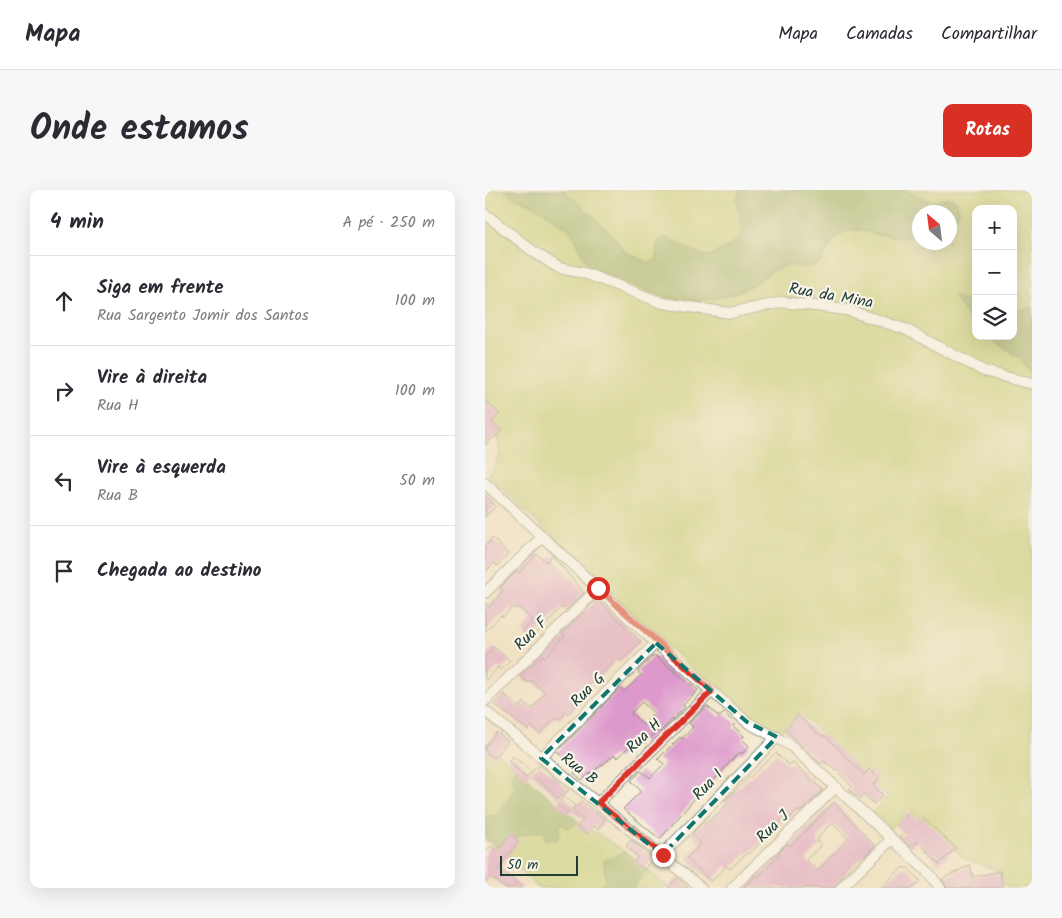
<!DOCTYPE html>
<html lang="pt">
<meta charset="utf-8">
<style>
:root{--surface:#fff;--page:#f7f7f7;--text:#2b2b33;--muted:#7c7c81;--line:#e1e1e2;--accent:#d93025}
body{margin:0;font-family:Kalam,sans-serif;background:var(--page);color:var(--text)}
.controls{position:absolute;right:15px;top:15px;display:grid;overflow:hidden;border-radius:10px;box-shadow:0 5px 20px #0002}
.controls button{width:45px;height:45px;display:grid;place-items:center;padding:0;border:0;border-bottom:1px solid var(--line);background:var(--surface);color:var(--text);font:25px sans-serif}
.compass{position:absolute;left:427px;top:15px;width:45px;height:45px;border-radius:50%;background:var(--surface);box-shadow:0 5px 20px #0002;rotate:332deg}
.scale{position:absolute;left:15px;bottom:12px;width:78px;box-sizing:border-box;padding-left:5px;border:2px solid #1f3d34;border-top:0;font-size:14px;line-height:18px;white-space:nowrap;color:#1f3d34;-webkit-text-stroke:4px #fbf7ec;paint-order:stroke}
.stop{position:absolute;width:15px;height:15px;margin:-11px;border:4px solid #d93025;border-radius:50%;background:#fff}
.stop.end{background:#d93025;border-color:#fff;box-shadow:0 1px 5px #0008}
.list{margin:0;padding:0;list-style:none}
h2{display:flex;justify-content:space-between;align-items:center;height:65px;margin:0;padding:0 20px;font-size:21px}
h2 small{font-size:16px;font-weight:400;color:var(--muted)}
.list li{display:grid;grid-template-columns:32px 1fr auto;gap:15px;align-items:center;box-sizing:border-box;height:90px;padding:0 20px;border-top:1px solid var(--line)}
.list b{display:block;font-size:19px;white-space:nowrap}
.list p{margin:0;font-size:16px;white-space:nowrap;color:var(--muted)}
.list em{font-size:16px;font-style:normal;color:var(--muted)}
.icon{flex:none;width:28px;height:28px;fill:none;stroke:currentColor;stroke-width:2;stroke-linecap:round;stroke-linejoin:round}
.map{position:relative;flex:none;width:547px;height:698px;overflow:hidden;border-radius:10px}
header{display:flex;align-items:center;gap:30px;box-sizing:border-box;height:70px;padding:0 25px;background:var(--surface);border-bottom:1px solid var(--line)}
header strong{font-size:24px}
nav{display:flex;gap:28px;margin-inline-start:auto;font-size:18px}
.intro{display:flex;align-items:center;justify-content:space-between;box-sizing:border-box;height:120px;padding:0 30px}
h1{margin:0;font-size:35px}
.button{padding:12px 22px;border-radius:10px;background:var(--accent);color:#fff;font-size:18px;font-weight:700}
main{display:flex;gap:30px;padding:0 30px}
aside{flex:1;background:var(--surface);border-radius:10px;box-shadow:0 5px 20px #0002}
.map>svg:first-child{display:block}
</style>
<header>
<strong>Mapa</strong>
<nav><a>Mapa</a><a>Camadas</a><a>Compartilhar</a></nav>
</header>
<div class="intro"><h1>Onde estamos</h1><a class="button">Rotas</a></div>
<main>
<aside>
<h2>4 min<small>A pé · 250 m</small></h2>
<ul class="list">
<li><svg class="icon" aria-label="ahead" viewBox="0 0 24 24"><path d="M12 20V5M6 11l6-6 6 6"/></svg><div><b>Siga em frente</b><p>Rua Sargento Jomir dos Santos</p></div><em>100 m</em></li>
<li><svg class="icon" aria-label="right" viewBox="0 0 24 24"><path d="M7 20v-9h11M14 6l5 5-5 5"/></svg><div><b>Vire à direita</b><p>Rua H</p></div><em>100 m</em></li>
<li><svg class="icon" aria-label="left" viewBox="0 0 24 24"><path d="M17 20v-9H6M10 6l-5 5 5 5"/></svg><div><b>Vire à esquerda</b><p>Rua B</p></div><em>50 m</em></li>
<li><svg class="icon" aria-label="arrive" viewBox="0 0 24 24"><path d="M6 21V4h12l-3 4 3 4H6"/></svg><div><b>Chegada ao destino</b></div></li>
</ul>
</aside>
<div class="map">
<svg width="547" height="698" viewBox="0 0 547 698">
<rect width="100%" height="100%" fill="#fbf7ec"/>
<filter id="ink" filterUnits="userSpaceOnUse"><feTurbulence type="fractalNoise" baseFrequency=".02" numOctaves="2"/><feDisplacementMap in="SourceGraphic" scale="10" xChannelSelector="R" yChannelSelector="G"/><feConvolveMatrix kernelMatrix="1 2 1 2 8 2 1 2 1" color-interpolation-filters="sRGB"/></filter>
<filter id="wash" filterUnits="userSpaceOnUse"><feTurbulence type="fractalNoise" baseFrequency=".0096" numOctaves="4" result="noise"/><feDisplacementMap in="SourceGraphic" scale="20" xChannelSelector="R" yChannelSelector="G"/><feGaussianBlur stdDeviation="1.12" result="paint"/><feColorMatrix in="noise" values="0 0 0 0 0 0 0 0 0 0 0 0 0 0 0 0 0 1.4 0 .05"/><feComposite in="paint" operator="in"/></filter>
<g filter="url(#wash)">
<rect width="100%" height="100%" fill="#f1e2c4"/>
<!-- green -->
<path fill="#c2d173" stroke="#708754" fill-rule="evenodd" d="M0 0H547V698H522L514 681 479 668 425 620 405 639 388 622 403 607 314 522 297 540C273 535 253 515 234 500 152 434 79 357 3 285 23 264 14 249 0 228V29L67 77 74 70 35 45 0 16ZM491 19H528V146H491ZM434 22H464V52H434Z
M0 552 90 629 145 665 184 698H53L23 667 0 649Z"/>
<!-- forest -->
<path fill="#99b365" stroke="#5c784c" d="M19 0H78L107 25 128 46 139 61 164 73 170 71 172 68V55L175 50 182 48 218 66C227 67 232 62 240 58 269 42 252 32 252 7L257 0H417L447 12 466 8 472 12C476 22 473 28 465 35L464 22H434V46C421 47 407 47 393 45 385 43 376 39 367 40 341 44 347 67 330 75 319 80 307 73 296 77 282 82 271 94 257 100 194 125 163 100 106 78 96 69 94 48 82 38 72 31 60 22 50 16 39 10 28 8 19 0Z
M467 105 491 116V137Z
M547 118V187L535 168 501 146H528V120Z
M30 578 93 631 92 634 82 638 78 634 74 635V646L71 650 61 649 58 642C47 639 21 651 12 658L0 649V627L11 625 31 598 26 588Z
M140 662 162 679 148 698H114L121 691 119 671Z"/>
<g id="blocks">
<!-- building -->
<path fill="#dd99cb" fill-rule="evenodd" d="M0 210 15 224 7 232 17 241 0 255Z
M0 304 11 316 0 327Z
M8 348 23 364 12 376 9 373 0 382V356Z
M52 364 61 372 67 365 99 403 81 420 77 417 46 449 37 442 48 430 32 416 30 419 27 417 18 427 16 425 0 442V413L4 417 18 401 15 398 32 381 34 383Z
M112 409 156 451 135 472 132 469 113 489 111 487 90 510 93 513 83 524 81 522 75 530 72 528 68 530 55 544 46 536 43 540 9 514 19 504 34 518 39 512 47 519 60 502 46 490 43 493 35 486 58 465 60 467 80 446 77 444Z
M9 457 25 471 16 480 13 477 0 491V466Z
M169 465 213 500 198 515 200 517 175 542 173 540 160 553 153 547 133 568 130 565 97 590 89 583 93 579 81 567 80 569 72 562 135 498 139 502 156 485 153 481ZM157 512 169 523 158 535 146 523Z
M222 516 234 527 239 523 250 533 248 536 259 546 257 549 264 556 258 563H253L225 595 223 593 175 649 138 619 156 601 146 591 156 581 165 588 179 574 173 569 195 547 197 549 208 537 204 533Z
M313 525 333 544 334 543 338 547 340 545 379 585 384 579 394 589 388 595 398 605 389 614 379 604 375 608 369 604 364 599 367 596 352 581 339 571 336 574 300 540Z
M12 542 23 551 9 568 0 561V556Z
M291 563 304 575 307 572 338 600 315 622 313 620 303 630 300 627 269 659 263 664 262 663 245 679 241 676 226 692 202 668 216 653 207 644 217 633 219 635 231 625 243 613 240 610Z
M28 566 46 582 55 575 84 600 73 608 46 583 41 588 23 571Z
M79 606 90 616 83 624 72 614Z
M96 611 120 630 113 639 108 636 102 644 92 637 98 630 87 621Z
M349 612 390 656 364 679 348 698H259L270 686 272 688 295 664 293 662 303 654 306 656ZM346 633 363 648 333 681 321 670 336 655 332 651 334 649 333 647Z
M424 623 431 631 436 626 471 658 454 674 433 651 426 657 415 647 419 643 411 635Z
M26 644 34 651 14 678 38 698H20L5 687 0 693V663L6 656 12 660Z
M146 650 168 668 159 680 149 672 153 667 141 656Z
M485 675 488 687 515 681 518 698H462L457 689Z
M418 677 420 679 422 677 435 691 428 698H395Z
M192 688 203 698H183Z"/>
</g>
</g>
<g filter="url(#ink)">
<use href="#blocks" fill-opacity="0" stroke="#88907c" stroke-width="1"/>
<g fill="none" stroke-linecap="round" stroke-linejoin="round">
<!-- minor casing -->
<g stroke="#88907c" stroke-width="12">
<path id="minor" d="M0 24 49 62 74 78 99 83 178 113 245 123 298 112 362 120 420 139 499 181 547 194
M0 293 171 453 262 532 305 555 444 683 455 698
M0 403 57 347
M0 511 113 398
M0 521 216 698
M56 568 171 453
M113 613 227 501
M177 665 292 547
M247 698 350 598
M356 698 406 650"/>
</g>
<!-- minor -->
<use href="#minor" stroke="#fff" stroke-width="10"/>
</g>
</g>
<g fill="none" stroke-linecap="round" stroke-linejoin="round" filter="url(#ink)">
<!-- route -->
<path stroke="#d93025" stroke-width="6" d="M113 398 227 501 113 613 178 665"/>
</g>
<!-- marked area -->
<path d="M0 0H547V698H0ZM171 453 262 532 292 547 177 665 56 568Z" fill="#f1e2c4" fill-opacity=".55" fill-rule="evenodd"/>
<path fill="none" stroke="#0f766e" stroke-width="4" stroke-dasharray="10 6" stroke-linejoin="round" d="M171 453 262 532 292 547 177 665 56 568Z"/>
<g text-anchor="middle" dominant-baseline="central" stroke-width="4" stroke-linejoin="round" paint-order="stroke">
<!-- street labels -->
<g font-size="16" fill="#1f3d34" stroke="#fbf7ec">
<text transform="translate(346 106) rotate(10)">Rua da Mina</text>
<text transform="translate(46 444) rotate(-45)">Rua F</text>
<text transform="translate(103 500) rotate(-45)">Rua G</text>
<text transform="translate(159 546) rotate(-44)">Rua H</text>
<text transform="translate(94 579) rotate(38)">Rua B</text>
<text transform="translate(223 595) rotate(-46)">Rua I</text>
<text transform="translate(288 637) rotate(-44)">Rua J</text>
</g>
</g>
</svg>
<div class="controls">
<button>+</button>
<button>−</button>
<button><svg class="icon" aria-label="layers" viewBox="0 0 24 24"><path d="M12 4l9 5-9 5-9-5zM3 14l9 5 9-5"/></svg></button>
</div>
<svg class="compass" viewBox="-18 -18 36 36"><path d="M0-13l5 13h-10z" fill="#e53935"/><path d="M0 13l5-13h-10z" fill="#7c7c81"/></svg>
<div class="scale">50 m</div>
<div class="stop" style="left:113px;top:398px"></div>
<div class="stop end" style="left:178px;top:665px"></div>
</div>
</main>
